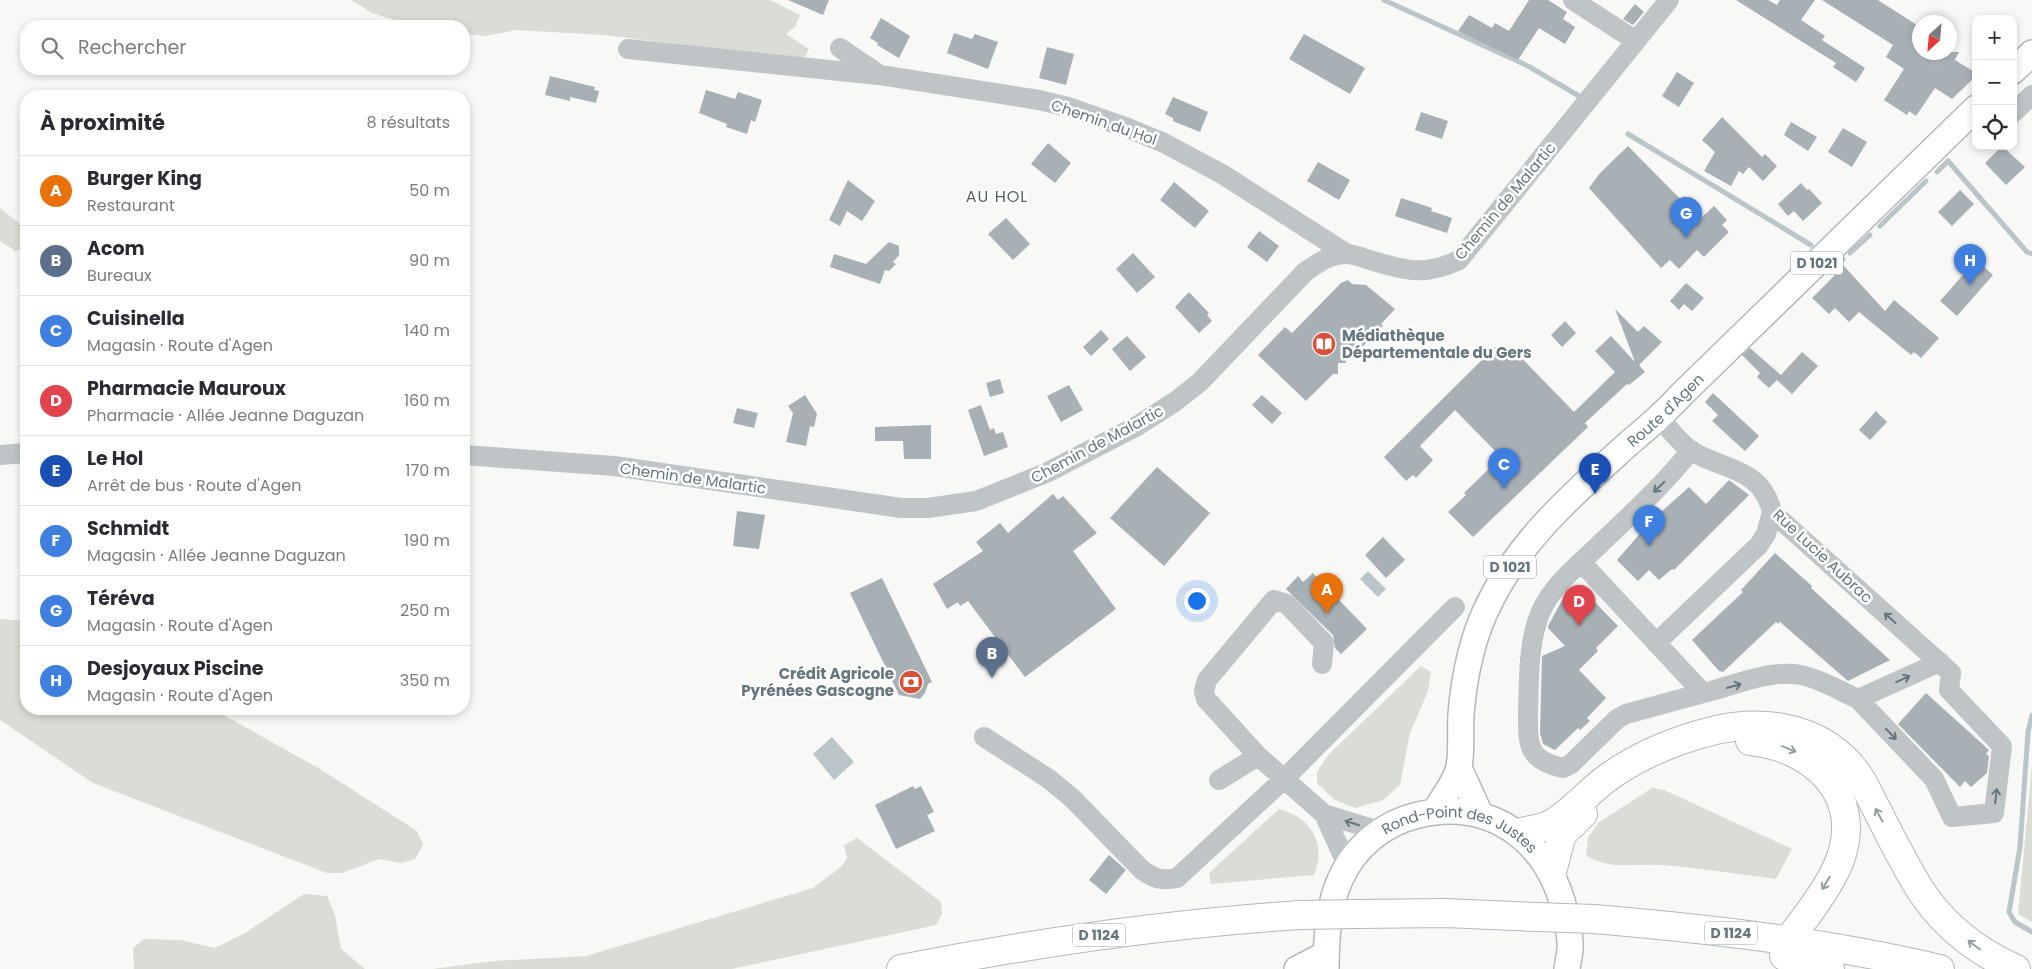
<!DOCTYPE html>
<html lang="fr">
<meta charset="utf-8">
<style>
:root{--surface:#fff;--page:#f7f7f7;--text:#2b2b33;--muted:#7c7c81;--line:#e1e1e2;--accent:#1a73e8}
body{margin:0;font-family:Poppins,sans-serif;background:var(--page);color:var(--text)}
.controls{position:absolute;right:15px;top:15px;display:grid;overflow:hidden;border-radius:10px;box-shadow:0 2px 8px #0003}
.controls button{width:45px;height:45px;display:grid;place-items:center;padding:0;border:0;border-bottom:1px solid var(--line);background:var(--surface);color:var(--text);font:25px sans-serif}
.compass{position:absolute;left:1912px;top:15px;width:45px;height:45px;border-radius:50%;background:var(--surface);box-shadow:0 2px 8px #0003;rotate:206deg}
.you{position:absolute;left:1196px;top:600px;width:18px;height:18px;margin:-12px;border:4px solid #fff;border-radius:50%;background:#1a73e8;box-shadow:0 0 0 8px #1a73e833}
.badge{display:grid;place-items:center;width:32px;height:32px;border-radius:50%;background:var(--accent);color:#fff;font-size:16px;font-weight:700}
.pin{position:absolute;translate:-50% -41px;filter:drop-shadow(0 1px 2px #0008)}
.pin::after{content:'';position:absolute;top:26px;width:18px;height:15px;background:inherit;clip-path:polygon(0 0,100% 0,50% 100%)}
.list{margin:0;padding:0;list-style:none}
h2{display:flex;justify-content:space-between;align-items:center;height:65px;margin:0;padding:0 20px;font-size:21px}
h2 small{font-size:16px;font-weight:400;color:var(--muted)}
.list li{display:grid;grid-template-columns:32px 1fr auto;gap:15px;align-items:center;box-sizing:border-box;height:70px;padding:0 20px;border-top:1px solid var(--line)}
.list b{display:block;font-size:19px;white-space:nowrap}
.list p{margin:0;font-size:16px;white-space:nowrap;color:var(--muted)}
.list em{font-size:16px;font-style:normal;color:var(--muted)}
.icon{flex:none;width:28px;height:28px;fill:none;stroke:currentColor;stroke-width:2;stroke-linecap:round;stroke-linejoin:round}
.map{position:relative;flex:none;width:2032px;height:969px;overflow:hidden}
.search{position:absolute;background:var(--surface);box-shadow:0 2px 8px #0003;left:20px;top:20px;width:450px;height:55px;display:flex;align-items:center;gap:12px;box-sizing:border-box;padding:0 18px;border-radius:20px;color:var(--muted);font-size:19px}
.panel{position:absolute;background:var(--surface);box-shadow:0 2px 8px #0003;left:20px;top:90px;width:450px;height:625px;border-radius:20px}
.map>svg:first-child{display:block}
</style>
<div class="map">
<svg width="2032" height="969" viewBox="0 0 2032 969">
<rect width="100%" height="100%" fill="#f8f8f6"/>
<!-- green -->
<path fill="#d9ddd5" d="M351 0H770L800 15 795 27 786 34 809 49 805 57 795 59 604 35 516 30 486 36 464 34V26H415L372 13Z
M0 208 20 224 26 246 16 251 0 241Z
M0 619 26 621V709H213L320 769 417 831 423 845 415 859 401 863 379 859 342 873H327L93 783 0 720Z
M1421 666 1431 672 1428 691 1410 733 1400 785 1383 800 1355 808 1335 800 1317 783V772L1328 755Z
M2032 765V922L2018 914Z
M1652 788 1664 790 1792 849 1776 879C1738 874 1700 868 1661 865 1635 863 1609 871 1586 855L1588 838 1598 823Z
M1279 809C1311 818 1327 842 1314 875L1211 884 1209 873Z
M857 838 941 902 942 914 936 925 732 969H433L493 961 586 956 813 888 841 867 847 858 844 845Z
M304 894 327 896 335 915 341 949 365 969H134L133 948 144 939 180 940 215 948 245 933Z"/>
<!-- water -->
<path fill="#b9c5c9" d="M1368 571 1386 589 1378 597 1360 579Z
M832 737 854 762 834 780 813 754Z"/>
<g fill="none" stroke-linecap="round" stroke-linejoin="round">
<!-- stream -->
<path stroke="#b9c5c9" stroke-width="5" d="M1384 0 1528 66 1579 96
M1628 134 1811 245
M1937 172 1948 161 2027 252 2032 254
M1880 226 1926 181
M1850 253 1870 235
M1840 263 1843 259
M2032 715 2028 732 2020 847 2009 912 2015 922 2032 932"/>
</g>
<!-- building -->
<path fill="#a7b0b5" d="M788 0H829L823 15Z
M1529 0H1548L1567 12 1563 19 1575 27 1565 44 1539 28 1518 60 1458 31 1469 15 1492 28 1495 23 1509 31Z
M1736 0H1768L1777 5 1780 0H1815L1801 20 1825 36 1822 40 1865 68 1856 82 1833 67 1836 63Z
M1822 0H1878L1920 27V52H1959L1955 60 1976 73V76L1952 99 1935 88 1916 116 1909 111 1907 115 1884 100 1904 69 1886 57 1893 45Z
M1635 4 1644 12 1633 25 1623 19Z
M881 18 910 36 899 58 877 45 878 43 870 38Z
M954 33 972 39 975 34 998 42 988 69 947 53Z
M1304 34 1365 68 1350 94 1289 59Z
M1047 47 1074 54 1066 85 1039 78Z
M1677 72 1694 83 1679 107 1662 96Z
M550 76 595 87 594 90 599 91 596 103 570 97V101L545 95Z
M706 90 735 99 738 92 762 100 755 122 751 120 747 134 726 127 727 124 699 113Z
M1173 97 1208 112 1200 132 1173 121V118L1165 114Z
M1421 112 1448 121 1442 139 1415 130Z
M1722 117 1762 157 1765 154 1777 166 1763 181 1749 167 1743 174 1739 171 1731 186 1704 171 1715 152 1702 140Z
M1791 122 1817 137 1808 151 1784 135Z
M1843 128 1867 142 1852 167 1828 152Z
M1048 143 1071 163 1055 183 1031 164Z
M1628 146 1700 219 1714 206 1727 220 1722 225 1729 232 1704 257 1697 250 1679 269 1670 260 1661 268 1589 188 1600 173Z
M2002 146 2025 167 2006 185 1985 163Z
M1318 162 1350 180 1339 200 1307 181Z
M848 180 875 201 862 221 847 211 840 226 829 220Z
M1174 182 1209 211 1195 228 1160 200Z
M1801 183 1807 190 1809 189 1822 203 1803 221 1794 211 1788 216 1778 204Z
M1960 190 1974 204 1952 226 1938 212Z
M1401 198 1432 208 1431 211 1452 218 1447 233 1395 216Z
M1006 218 1030 244 1013 260 988 234Z
M1259 231 1279 246 1267 262 1247 247Z
M889 242 899 246V255L893 262 896 264 889 271 885 270 880 284 830 267 834 254 866 264Z
M1133 253 1155 277 1137 293 1116 269Z
M1976 260 1993 275 1957 316 1940 301Z
M1844 266 1885 311 1894 300 1939 338 1921 358 1914 352 1911 355 1859 312 1849 322 1835 308 1829 314 1812 298Z
M1348 280 1352 284 1366 285 1395 309 1381 324 1383 326 1358 351H1352L1353 357H1346V363H1338V374H1333L1306 401 1258 355 1285 327 1292 333 1341 283Z
M1686 283 1704 298 1692 311 1684 304 1679 310 1670 301Z
M1189 292 1209 313 1207 315 1212 321 1199 333 1175 307Z
M1615 309 1638 332 1644 326 1662 342 1639 365 1645 372 1629 385 1627 384 1585 423 1588 427 1473 537 1448 512 1466 495 1464 493 1501 457 1455 410 1420 446 1433 460 1416 478 1413 475 1406 481 1384 457 1495 347 1503 356 1511 347 1574 412 1615 372 1595 351 1611 336 1635 362Z
M1565 321 1576 333 1562 347 1551 335Z
M1101 330 1109 339 1091 356 1083 347Z
M1127 336 1146 357 1130 371 1112 349Z
M1750 348 1781 375 1802 352 1818 366 1792 394 1777 380 1769 388 1757 377 1760 373 1742 355Z
M1000 379 1004 393 990 397 986 383Z
M1069 385 1083 410 1061 422 1047 396Z
M1713 393 1759 436 1745 451 1712 421 1718 415 1705 402Z
M805 395 817 414 814 427 810 426 806 446 786 442 793 413 788 406Z
M1262 395 1282 413 1272 424 1252 405Z
M981 405 990 430 994 428 996 434 1003 432 1008 447 984 456 968 410Z
M737 408 758 413 754 428 733 423Z
M1876 411 1887 422 1870 440 1859 430Z
M931 425V459H904L903 441H875V427Z
M1157 467 1210 513 1164 566 1110 518Z
M1729 480 1749 495 1674 570 1672 569 1659 580 1649 570 1638 581 1617 560 1651 521 1689 487 1706 504Z
M1053 494 1058 500 1063 496 1097 533 1073 551 1116 609 1025 677 968 601 960 606 958 602 947 609 933 584 983 551 976 542 1000 523 1008 533Z
M737 511 765 515 759 549 733 546Z
M1383 537 1405 560 1386 578 1365 555Z
M1775 553 1812 586 1811 588 1890 660 1848 681 1780 622 1778 624 1776 622 1723 672 1719 671 1692 640 1743 592 1741 590Z
M1313 573 1367 629 1341 654 1335 648 1333 635 1286 589 1298 576 1303 582Z
M882 578 932 682 928 684 925 693 920 699 899 695 850 593Z
M1581 588 1618 626 1596 648 1598 651 1579 670 1606 698 1587 718 1590 721 1580 730 1578 728 1555 750 1543 744 1540 733 1542 656 1565 646 1548 628V626L1565 595H1573Z
M1926 693 1989 750 1986 754 1989 756 1987 773 1971 787 1965 781 1960 787 1898 724Z
M913 786 915 789 921 786 934 812 927 815 935 831 896 849 875 805Z
M1109 855 1126 870 1106 894 1089 880Z"/>
<g fill="none" stroke-linecap="round" stroke-linejoin="round">
<!-- major casing -->
<g stroke="#b3b9bc" stroke-width="28">
<g id="major">
<path d="M2013 71 2032 53"/>
<path d="M1459 768 1480 814"/>
<path id="s1" d="M1436 810C1443 797 1456 781 1459 767 1462 750 1460 731 1461 714 1464 679 1471 642 1486 610 1517 542 1573 494 1628 444 1647 428 1664 414 1681 395L1976 108"/>
<path d="M1297 969 1326 954"/>
<path id="s2" d="M1326 969C1326 940 1328 906 1340 880 1354 847 1384 823 1418 815 1493 797 1552 844 1566 917 1567 925 1570 934 1570 943 1571 951 1568 960 1567 969"/>
</g>
</g>
<!-- highway casing -->
<g stroke="#b3b8ba" stroke-width="30">
<path id="highway" d="M1750 741C1812 747 1864 794 1840 860 1831 884 1804 920 1788 940
M1518 833C1528 830 1541 829 1551 824 1570 814 1591 789 1610 776 1641 754 1679 739 1716 730 1768 718 1826 729 1858 775 1865 785 1870 797 1876 808 1890 836 1904 864 1921 891 1944 926 1978 952 2016 969
M1552 872 1562 834 1583 814
M1356 914 1445 913 1538 917
M1594 919C1710 929 1826 942 1940 969
M1784 956 1802 959 1830 969
M901 969C1033 943 1165 924 1300 915"/>
</g>
<!-- minor -->
<path stroke="#bfc4c7" stroke-width="20" d="M1573 0 1636 41
M840 48 880 75 1039 100 1068 107 1128 128 1164 143 1222 174 1347 254
M628 49 878 75
M2013 113 2032 95
M1660 419C1670 429 1680 444 1693 452 1724 470 1762 468 1772 512L1951 673 1949 690 2002 746 1994 813 1952 817 1934 779 1858 699
M1691 450C1664 485 1630 515 1598 546 1575 568 1546 590 1537 622 1528 651 1529 682 1528 713 1528 745 1527 760 1563 768L1571 764 1617 719 1626 714 1703 693
M0 455 26 453
M464 455 614 466 901 508H928L976 501 1046 473 1137 426 1176 401 1200 382 1305 272C1318 263 1330 254 1347 254 1355 254 1365 259 1373 261 1406 271 1426 276 1459 260L1669 0
M1581 562 1703 693C1734 686 1769 669 1801 675 1821 679 1840 691 1858 699L1940 662
M1656 643 1759 545 1766 534 1772 512
M1322 664 1324 643 1287 604 1274 600 1207 680 1204 691 1206 699 1258 756 1324 814 1379 831
M984 737 1049 779 1073 799 1142 870C1155 879 1162 881 1177 878L1283 780 1455 607
M1219 780 1258 756
M1324 814 1347 865"/>
<!-- major -->
<use href="#major" stroke="#fff" stroke-width="25"/>
<!-- highway -->
<use href="#highway" stroke="#fff" stroke-width="28"/>
<!-- highway-bridge casing -->
<g stroke="#b3b8ba" stroke-width="30" stroke-linecap="butt">
<path id="highway-bridge" d="M1300 915 1356 914
M1538 917 1594 919"/>
</g>
<!-- highway-bridge -->
<use href="#highway-bridge" stroke="#fff" stroke-width="28"/>
</g>
<!-- one-way arrows -->
<defs><path id="oneway-shaft" d="M-6 0H5M1.5-3L5.5 0L1.5 3" fill="none" stroke-width="1.6" stroke-linecap="round" stroke-linejoin="round" transform="scale(1.25)"/></defs>
<g stroke="#65767f">
<use href="#oneway-shaft" transform="translate(1659 487) rotate(136)"/>
<use href="#oneway-shaft" transform="translate(1890 618) rotate(-138)"/>
<use href="#oneway-shaft" transform="translate(1903 679) rotate(-24)"/>
<use href="#oneway-shaft" transform="translate(1734 686) rotate(-16)"/>
<use href="#oneway-shaft" transform="translate(1891 734) rotate(46)"/>
<use href="#oneway-shaft" transform="translate(1996 796) rotate(-83)"/>
<use href="#oneway-shaft" transform="translate(1352 823) rotate(-162)"/>
</g>
<g stroke="#939fa5">
<use href="#oneway-shaft" transform="translate(1789 749) rotate(22)"/>
<use href="#oneway-shaft" transform="translate(1879 815) rotate(-118)"/>
<use href="#oneway-shaft" transform="translate(1826 883) rotate(121)"/>
<use href="#oneway-shaft" transform="translate(1974 945) rotate(-143)"/>
</g>
<!-- icons -->
<defs>
<g id="library-disc" transform="scale(1.25)"><circle r="9.5" fill="#d75037" stroke="#fff"/><path d="M-6-4Q-3-5.5-.7-3.5V5Q-3 3-6 4ZM6-4Q3-5.5 .7-3.5V5Q3 3 6 4Z" fill="#fff"/></g>
<g id="bank-disc" transform="scale(1.25)"><circle r="9.5" fill="#d75037" stroke="#fff"/><path d="M-6-4H6V4H-6ZM0-2.3a2.3 2.3 0 1 0 0 4.6a2.3 2.3 0 1 0 0-4.6Z" fill="#fff"/></g>
</defs>
<g fill-rule="evenodd">
<use href="#library-disc" x="1324" y="344"/>
<use href="#bank-disc" x="911" y="682"/>
</g>
<g text-anchor="middle" dominant-baseline="central" stroke-width="5" stroke-linejoin="round" paint-order="stroke">
<!-- shield labels -->
<g fill="#fff" stroke="#939fa5" stroke-width="1">
<rect x="1791" y="251.5" width="52" height="23" rx="4"/>
<rect x="1484" y="555.5" width="52" height="23" rx="4"/>
<rect x="1705" y="921.5" width="52" height="23" rx="4"/>
<rect x="1073" y="923.5" width="52" height="23" rx="4"/>
</g>
<g font-size="14" font-weight="bold" fill="#65767f">
<text x="1817" y="263">D 1021</text>
<text x="1510" y="567">D 1021</text>
<text x="1731" y="933">D 1124</text>
<text x="1099" y="935">D 1124</text>
</g>
<!-- street labels -->
<g font-size="15" fill="#65767f" stroke="#fff">
<text transform="translate(1104 122) rotate(19)">Chemin du Hol</text>
<text transform="translate(1505 201) rotate(-50)">Chemin de Malartic</text>
<text stroke="none"><textPath href="#s1" startOffset="480">Route d'Agen</textPath></text>
<text transform="translate(1097 444) rotate(-28)">Chemin de Malartic</text>
<text transform="translate(693 478) rotate(8)">Chemin de Malartic</text>
<text transform="translate(1823 556) rotate(43)">Rue Lucie Aubrac</text>
<text stroke="none"><textPath href="#s2" startOffset="241">Rond-Point des Justes</textPath></text>
</g>
<!-- poi labels -->
<g font-size="15" font-weight="bold" fill="#65767f" stroke="#fff" text-anchor="start">
<text x="1342" y="335">Médiathèque<tspan x="1342" dy="17">Départementale du Gers</tspan></text>
<text x="894" y="673" text-anchor="end">Crédit Agricole<tspan x="894" dy="17">Pyrénées Gascogne</tspan></text>
</g>
<!-- neighbourhood labels -->
<g font-size="16" letter-spacing="1" fill="#57636a" stroke="#fff">
<text x="997" y="196">AU HOL</text>
</g>
</g>
</svg>
<div class="controls">
<button>+</button>
<button>−</button>
<button><svg class="icon" aria-label="locate" viewBox="0 0 24 24"><circle cx="12" cy="12" r="6"/><path d="M12 2v4M12 18v4M2 12h4M18 12h4"/></svg></button>
</div>
<svg class="compass" viewBox="-18 -18 36 36"><path d="M0-13l5 13h-10z" fill="#e53935"/><path d="M0 13l5-13h-10z" fill="#7c7c81"/></svg>
<div class="you"></div>
<div class="pin badge" style="left:1327px;top:614px;background:#e8710a">A</div>
<div class="pin badge" style="left:992px;top:678px;background:#5c6f8a">B</div>
<div class="pin badge" style="left:1504px;top:489px;background:#3f7fe0">C</div>
<div class="pin badge" style="left:1579px;top:626px;background:#e0444e">D</div>
<div class="pin badge" style="left:1595px;top:494px;background:#1a4fb4">E</div>
<div class="pin badge" style="left:1649px;top:546px;background:#3f7fe0">F</div>
<div class="pin badge" style="left:1686px;top:238px;background:#3f7fe0">G</div>
<div class="pin badge" style="left:1970px;top:285px;background:#3f7fe0">H</div>
<div class="search"><svg class="icon" aria-label="search" viewBox="0 0 24 24"><circle cx="10" cy="10" r="6"/><path d="M15 15l6 6"/></svg>Rechercher</div>
<section class="panel">
<h2>À proximité<small>8 résultats</small></h2>
<ul class="list">
<li><span class="badge" style="background:#e8710a">A</span><div><b>Burger King</b><p>Restaurant</p></div><em>50 m</em></li>
<li><span class="badge" style="background:#5c6f8a">B</span><div><b>Acom</b><p>Bureaux</p></div><em>90 m</em></li>
<li><span class="badge" style="background:#3f7fe0">C</span><div><b>Cuisinella</b><p>Magasin · Route d'Agen</p></div><em>140 m</em></li>
<li><span class="badge" style="background:#e0444e">D</span><div><b>Pharmacie Mauroux</b><p>Pharmacie · Allée Jeanne Daguzan</p></div><em>160 m</em></li>
<li><span class="badge" style="background:#1a4fb4">E</span><div><b>Le Hol</b><p>Arrêt de bus · Route d'Agen</p></div><em>170 m</em></li>
<li><span class="badge" style="background:#3f7fe0">F</span><div><b>Schmidt</b><p>Magasin · Allée Jeanne Daguzan</p></div><em>190 m</em></li>
<li><span class="badge" style="background:#3f7fe0">G</span><div><b>Téréva</b><p>Magasin · Route d'Agen</p></div><em>250 m</em></li>
<li><span class="badge" style="background:#3f7fe0">H</span><div><b>Desjoyaux Piscine</b><p>Magasin · Route d'Agen</p></div><em>350 m</em></li>
</ul>
</section>
</div>
